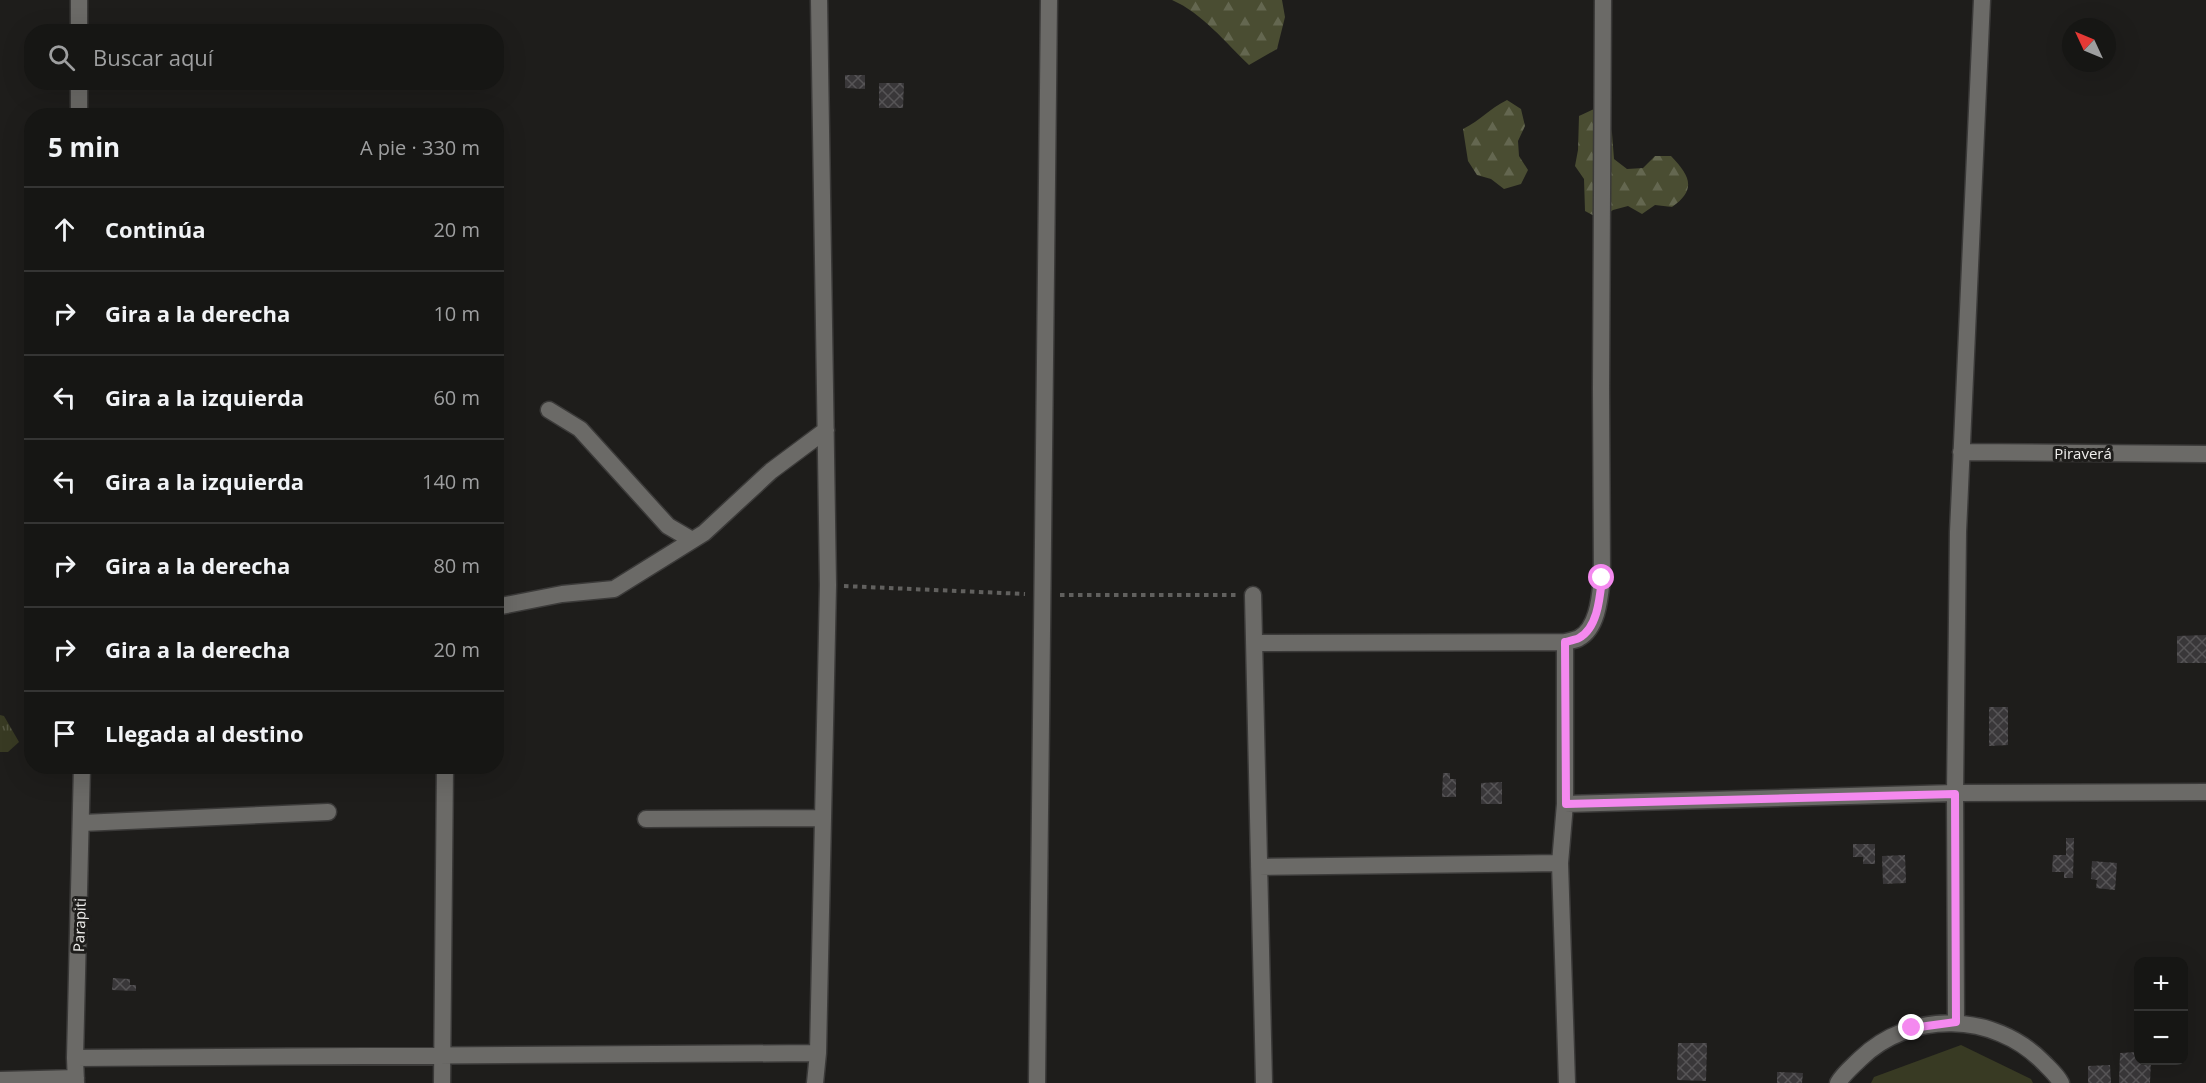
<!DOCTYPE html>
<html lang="es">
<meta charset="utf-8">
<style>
:root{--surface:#161614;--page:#1f1f1d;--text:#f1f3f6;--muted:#9e9fa0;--line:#353534}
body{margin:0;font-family:"Open Sans",sans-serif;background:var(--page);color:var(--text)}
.controls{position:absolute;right:18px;bottom:18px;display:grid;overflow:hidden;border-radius:12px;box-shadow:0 6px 24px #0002}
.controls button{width:54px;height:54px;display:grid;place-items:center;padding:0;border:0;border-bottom:2px solid var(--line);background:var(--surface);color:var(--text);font:30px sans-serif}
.compass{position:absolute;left:2062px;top:18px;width:54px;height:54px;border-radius:50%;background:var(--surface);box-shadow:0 6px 24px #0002;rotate:314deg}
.stop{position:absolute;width:18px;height:18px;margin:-14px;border:4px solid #f489ef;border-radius:50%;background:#fff}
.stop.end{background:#f489ef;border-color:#fff;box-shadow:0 2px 6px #0008}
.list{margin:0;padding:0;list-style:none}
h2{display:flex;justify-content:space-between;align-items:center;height:78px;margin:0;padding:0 24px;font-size:26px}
h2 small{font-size:20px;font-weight:400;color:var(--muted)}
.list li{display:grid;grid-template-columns:39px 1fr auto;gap:18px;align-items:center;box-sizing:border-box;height:84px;padding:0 24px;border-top:2px solid var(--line)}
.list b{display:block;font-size:22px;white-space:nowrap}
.list em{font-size:20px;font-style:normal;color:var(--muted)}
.icon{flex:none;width:33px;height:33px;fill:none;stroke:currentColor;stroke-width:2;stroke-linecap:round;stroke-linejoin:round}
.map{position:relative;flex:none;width:2206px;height:1083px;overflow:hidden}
.search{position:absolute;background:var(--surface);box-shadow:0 6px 24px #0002;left:24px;top:24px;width:480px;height:66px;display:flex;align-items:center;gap:15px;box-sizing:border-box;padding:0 21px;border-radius:24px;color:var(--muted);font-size:22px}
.panel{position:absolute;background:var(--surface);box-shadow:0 6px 24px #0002;left:24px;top:108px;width:480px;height:666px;border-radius:24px}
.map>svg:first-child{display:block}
</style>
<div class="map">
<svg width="2206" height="1083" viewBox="0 0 2206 1083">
<defs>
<pattern id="grass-tufts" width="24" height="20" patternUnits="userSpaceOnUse" patternTransform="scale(1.5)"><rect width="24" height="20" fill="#383a23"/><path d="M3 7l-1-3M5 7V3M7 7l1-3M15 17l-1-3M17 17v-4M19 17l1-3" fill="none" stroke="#555743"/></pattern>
<pattern id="forest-firs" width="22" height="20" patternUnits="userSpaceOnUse" patternTransform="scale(1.5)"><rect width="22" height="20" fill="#4a4d32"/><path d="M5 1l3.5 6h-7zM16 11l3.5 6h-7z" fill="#646750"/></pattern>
<pattern id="building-cross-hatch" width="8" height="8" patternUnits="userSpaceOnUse" patternTransform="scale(1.5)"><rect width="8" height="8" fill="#393739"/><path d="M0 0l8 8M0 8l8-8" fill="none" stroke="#565456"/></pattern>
</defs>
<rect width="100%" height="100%" fill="#1e1d1b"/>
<!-- grass -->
<path fill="url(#grass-tufts)" d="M0 715 4 716 19 742 8 752H0Z"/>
<!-- forest -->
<path fill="url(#forest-firs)" d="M1172 0H1282L1285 17 1277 49 1249 65C1226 43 1202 13 1172 0Z
M1507 100 1521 109 1525 126 1518 141 1519 156 1528 170 1521 184 1504 189 1491 179 1477 175 1468 161 1463 129C1481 120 1489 109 1507 100Z
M1594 109 1608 119 1612 133 1614 159 1627 169 1643 168 1655 156H1671C1690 176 1697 189 1672 207L1655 205 1642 214 1628 206 1613 210 1600 219 1585 211 1584 179 1575 166 1578 150 1579 116Z"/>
<!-- green -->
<path fill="#383a23" d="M1961 1045 2031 1079 2033 1083H1871L1874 1077Z"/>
<!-- building -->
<path fill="url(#building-cross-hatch)" d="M845 75H865V89L845 88Z
M879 83H904L903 108H879Z
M2206 635V663H2177V636Z
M1989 707H2008V745L1989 746Z
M1443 773H1450V779H1456V797H1442Z
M1502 782V804H1481V783Z
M2066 838H2074L2073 878H2064V872H2052L2053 855H2066Z
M1853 844H1875V864H1863V857H1853Z
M1905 855 1906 883 1883 884 1882 856Z
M2092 861 2117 863 2115 890 2096 888 2097 880 2091 879Z
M113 978 130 979V985H136V991L112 990Z
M1678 1043H1707L1706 1081 1677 1080Z
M2138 1052V1060H2151L2150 1083H2119L2120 1053Z
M2110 1065 2111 1083H2088V1066Z
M1777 1072 1803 1073 1802 1083H1777Z"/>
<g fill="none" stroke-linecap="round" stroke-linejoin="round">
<!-- street casing -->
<g stroke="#3b3a39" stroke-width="19">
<path id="street" d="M79 0V32
M79 82V116
M549 410 580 429 668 526 692 540
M1961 452 2206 454
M1253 595 1264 1083
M496 607 562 594 614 589 704 533 771 471 826 430
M1565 642C1569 641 1576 640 1579 638 1598 628 1600 596 1602 578L1601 389 1603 0
M1254 643 1565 642V804L1560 863 1567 1083
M1565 804 1955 793 2206 792
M646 819 823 818
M82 823 328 812
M1259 867 1560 863
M1956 1022 1955 793 1958 532 1982 0
M818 1053 828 585 819 0
M75 1058 818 1053 815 1083
M0 1080 76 1078
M76 1083 75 1058 82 766
M442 1083 445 766
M1037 1083 1049 0
M1838 1083C1844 1073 1852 1067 1860 1059 1910 1010 1994 1012 2043 1062 2050 1069 2057 1075 2061 1083"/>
</g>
<!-- path -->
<path stroke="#61605e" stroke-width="4" stroke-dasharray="4.5 4.5" stroke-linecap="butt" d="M844 586 1025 594
M1060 595H1238"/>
<!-- street -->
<use href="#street" stroke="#6b6a67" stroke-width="16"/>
</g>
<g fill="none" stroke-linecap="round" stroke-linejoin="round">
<!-- route -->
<path stroke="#f489ef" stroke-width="8" d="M1602 578C1600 596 1598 628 1579 638 1575 640 1569 641 1565 642L1566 804 1955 794 1956 1022 1912 1028"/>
</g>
<g text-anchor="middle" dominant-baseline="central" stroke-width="6" stroke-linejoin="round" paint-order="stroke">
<!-- street labels -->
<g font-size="15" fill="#f0efed" stroke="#1e1d1b">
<text x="2083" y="453">Piraverá</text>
<text transform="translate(79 925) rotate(-88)">Parapiti</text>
</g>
</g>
</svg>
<div class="controls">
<button>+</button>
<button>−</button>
</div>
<svg class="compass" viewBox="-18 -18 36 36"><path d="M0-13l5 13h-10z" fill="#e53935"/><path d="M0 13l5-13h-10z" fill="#9e9fa0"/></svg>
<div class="stop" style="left:1602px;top:578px"></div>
<div class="stop end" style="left:1912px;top:1028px"></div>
<div class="search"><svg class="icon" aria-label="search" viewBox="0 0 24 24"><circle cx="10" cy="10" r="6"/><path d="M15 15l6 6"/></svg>Buscar aquí</div>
<section class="panel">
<h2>5 min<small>A pie · 330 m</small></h2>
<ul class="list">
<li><svg class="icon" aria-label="ahead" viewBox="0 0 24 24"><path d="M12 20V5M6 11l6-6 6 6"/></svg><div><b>Continúa</b></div><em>20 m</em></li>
<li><svg class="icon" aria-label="right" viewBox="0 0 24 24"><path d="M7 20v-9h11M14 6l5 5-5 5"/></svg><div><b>Gira a la derecha</b></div><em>10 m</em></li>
<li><svg class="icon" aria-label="left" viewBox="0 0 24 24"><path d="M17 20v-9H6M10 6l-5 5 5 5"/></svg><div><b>Gira a la izquierda</b></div><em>60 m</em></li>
<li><svg class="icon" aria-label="left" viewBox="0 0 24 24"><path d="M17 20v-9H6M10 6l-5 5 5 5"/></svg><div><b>Gira a la izquierda</b></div><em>140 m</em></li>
<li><svg class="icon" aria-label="right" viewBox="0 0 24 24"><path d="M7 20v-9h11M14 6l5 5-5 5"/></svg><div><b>Gira a la derecha</b></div><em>80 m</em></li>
<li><svg class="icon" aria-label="right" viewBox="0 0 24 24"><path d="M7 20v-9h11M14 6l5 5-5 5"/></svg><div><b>Gira a la derecha</b></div><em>20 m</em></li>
<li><svg class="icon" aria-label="arrive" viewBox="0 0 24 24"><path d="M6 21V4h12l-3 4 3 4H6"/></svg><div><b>Llegada al destino</b></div></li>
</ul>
</section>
</div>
